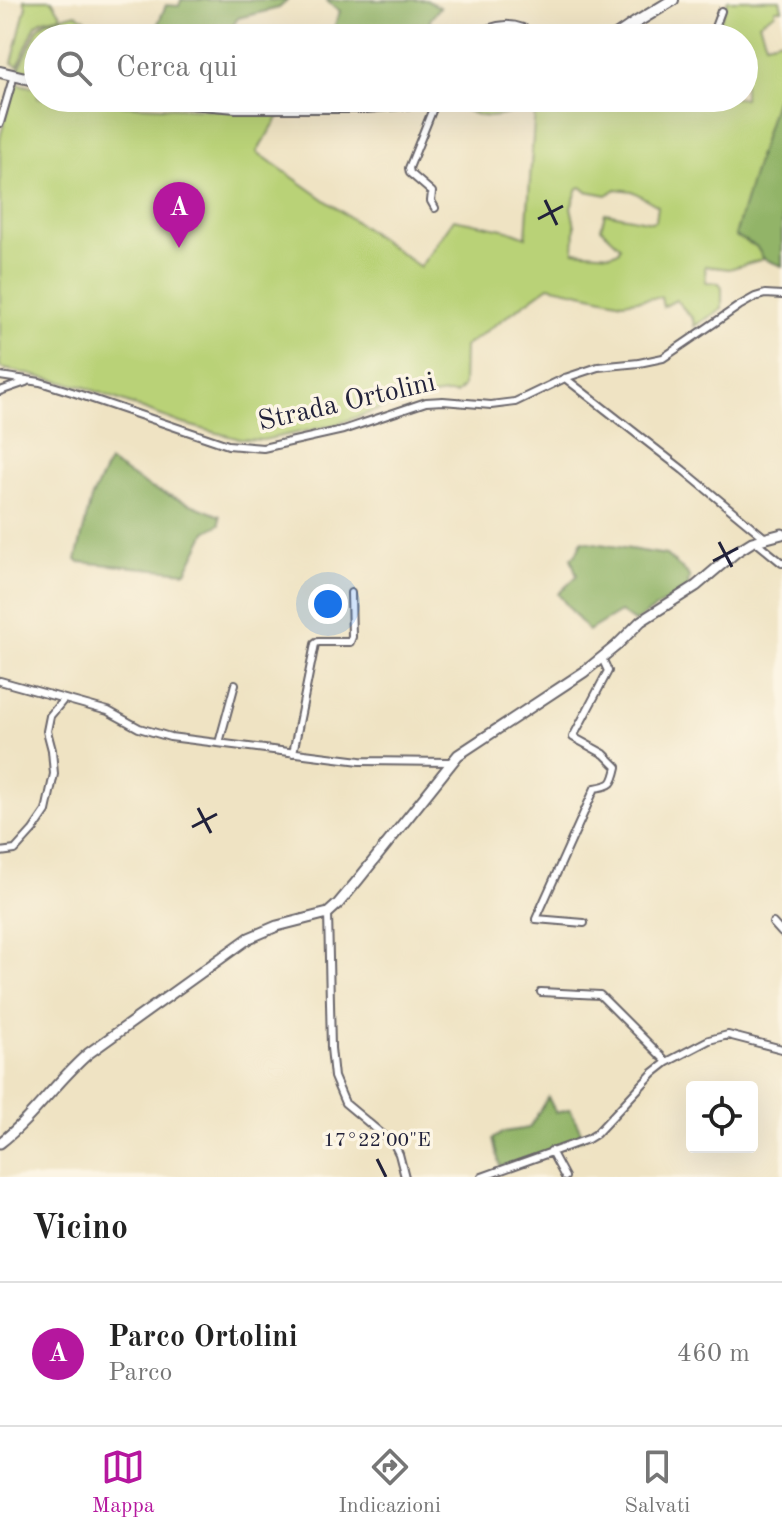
<!DOCTYPE html>
<html lang="it">
<meta charset="utf-8">
<style>
:root{--surface:#fff;--page:#f2f2f2;--text:#222;--muted:#767676;--line:#e0e0e0;--accent:#b5179e}
body{margin:0;font-family:"Old Standard TT",serif;background:var(--page);color:var(--text)}
.controls{position:absolute;right:24px;bottom:24px;display:grid;overflow:hidden;border-radius:8px;box-shadow:0 8px 32px #0002}
.controls button{width:72px;height:72px;display:grid;place-items:center;padding:0;border:0;border-bottom:2px solid var(--line);background:var(--surface);color:var(--text);font:40px sans-serif}
.you{position:absolute;left:328px;top:604px;width:28px;height:28px;margin:-20px;border:6px solid #fff;border-radius:50%;background:#1a73e8;box-shadow:0 0 0 12px #1a73e833}
.badge{display:grid;place-items:center;width:52px;height:52px;border-radius:50%;background:var(--accent);color:#fff;font-size:26px;font-weight:700}
.pin{position:absolute;translate:-50% -66px;filter:drop-shadow(0 2px 4px #0008)}
.pin::after{content:'';position:absolute;top:42px;width:28px;height:24px;background:inherit;clip-path:polygon(0 0,100% 0,50% 100%)}
.list{margin:0;padding:0;list-style:none}
h2{display:flex;justify-content:space-between;align-items:center;height:104px;margin:0;padding:0 32px;font-size:34px}
h2 small{font-size:26px;font-weight:400;color:var(--muted)}
.list li{display:grid;grid-template-columns:52px 1fr auto;gap:24px;align-items:center;box-sizing:border-box;height:144px;padding:0 32px;border-top:2px solid var(--line)}
.list b{display:block;font-size:30px;white-space:nowrap}
.list p{margin:0;font-size:26px;white-space:nowrap;color:var(--muted)}
.list em{font-size:26px;font-style:normal;color:var(--muted)}
.icon{flex:none;width:44px;height:44px;fill:none;stroke:currentColor;stroke-width:2;stroke-linecap:round;stroke-linejoin:round}
.map{position:relative;flex:none;width:782px;height:1177px;overflow:hidden}
.search{position:absolute;background:var(--surface);box-shadow:0 8px 32px #0002;left:24px;right:24px;top:24px;height:88px;display:flex;align-items:center;gap:20px;box-sizing:border-box;padding:0 28px;border-radius:44px;color:var(--muted);font-size:30px}
.sheet{height:248px;background:var(--surface)}
nav{display:flex;justify-content:space-around;align-items:center;box-sizing:border-box;height:112px;border-top:2px solid var(--line);background:var(--surface);font-size:22px;color:var(--muted)}
nav a{display:grid;justify-items:center;gap:4px}
nav .on{color:var(--accent)}
.map>svg:first-child{display:block}
</style>
<div class="map">
<svg width="782" height="1177" viewBox="0 0 782 1177">
<rect width="100%" height="100%" fill="#fcf5e5"/>
<filter id="ink" filterUnits="userSpaceOnUse"><feTurbulence type="fractalNoise" baseFrequency=".0125" numOctaves="2"/><feDisplacementMap in="SourceGraphic" scale="16" xChannelSelector="R" yChannelSelector="G"/><feConvolveMatrix kernelMatrix="1 2 1 2 8 2 1 2 1" color-interpolation-filters="sRGB"/></filter>
<filter id="wash" filterUnits="userSpaceOnUse"><feTurbulence type="fractalNoise" baseFrequency=".006" numOctaves="4" result="noise"/><feDisplacementMap in="SourceGraphic" scale="32" xChannelSelector="R" yChannelSelector="G"/><feGaussianBlur stdDeviation="1.8" result="paint"/><feColorMatrix in="noise" values="0 0 0 0 0 0 0 0 0 0 0 0 0 0 0 0 0 1.4 0 .05"/><feComposite in="paint" operator="in"/></filter>
<g filter="url(#wash)">
<rect width="100%" height="100%" fill="#efe3c3"/>
<!-- green -->
<path fill="#b9d277" stroke="#6e7a59" stroke-width="2" fill-rule="evenodd" d="M24 0H52L62 16 43 20 36 25 18 66 12 63 26 6Z
M728 0H780L782 9H775V13L759 23 766 43 782 39V98H776L735 236 756 246 764 259 729 269 705 266 706 282 719 283 722 287V309L694 326 693 319 676 300 663 307 661 297 622 302 549 286 464 347 463 387 456 394H446L409 399 334 425 263 440 240 439 180 423 85 387 0 368V138L13 91 18 84 38 88V98H88L121 105 281 113 257 152 420 267 454 219 508 230 526 237 535 108C520 109 511 114 497 116 482 119 467 111 454 105L498 98H744V38H714ZM581 187 586 191 607 195 616 189 632 191 658 206 656 220 652 222 605 213 601 228 620 246 619 251 611 254 574 251 575 226 571 207 578 188Z
M76 13 114 38H38V78L17 73 38 28 45 22Z"/>
<!-- forest -->
<path fill="#92b468" stroke="#5a6b52" stroke-width="2" d="M181 0H288L279 8 238 18 225 38H152L166 5 179 6Z
M327 0H426L440 7 430 20V34L417 38H330L340 11 328 2Z
M776 97 782 98V266L764 259 756 246 735 236Z
M109 462 151 488 220 516V524L206 532 186 572 79 562 76 560 91 499Z
M582 541 666 555 687 573 690 579 687 582 690 586 634 622 620 612 588 631 558 594 577 576 571 558 576 554Z
M548 1097 556 1113 570 1109 584 1138 500 1167 493 1139 504 1132 529 1128Z"/>
</g>
<g filter="url(#ink)">
<g fill="none" stroke-linecap="round" stroke-linejoin="round">
<!-- minor casing -->
<g stroke="#6a666b" stroke-width="10">
<path id="minor" d="M471 38C496 21 516 20 541 38
M711 38 721 11
M0 123 14 75
M435 208 431 201 432 192 410 173 409 168 436 101
M0 376 40 382 72 392 228 445 263 448 343 430 426 402 443 401 491 405 515 402 565 378 598 367 639 363 663 358 739 306 755 297 765 294 782 295
M565 378 683 470 764 537
M0 391 26 382
M755 541 782 563
M0 681 108 711 139 728 170 737 360 761 451 762
M219 743 235 684
M293 753 315 644 318 642H350L352 637 351 593
M0 852 15 850 33 830 46 811 54 774 52 750 47 731 50 716 64 699
M328 913 331 1048 334 1077 345 1103 394 1144 399 1154 405 1177
M584 923 536 919 595 788C612 785 613 785 617 767L604 754 573 737 608 671 602 658
M773 923 782 933
M541 992 600 995 667 1062
M551 1151 565 1177
M482 1177 588 1139 596 1134 653 1073 667 1062 709 1040 728 1035 782 1049"/>
</g>
<!-- secondary casing -->
<g stroke="#6a666b" stroke-width="13">
<path id="secondary" d="M0 1143C34 1117 57 1080 89 1053L249 938 277 926 328 913 338 904 358 880 458 755 584 672 616 646 641 621 696 586 736 552 752 542 782 534"/>
</g>
<!-- primary casing -->
<g stroke="#6a666b" stroke-width="14">
<path id="primary" d="M613 38 635 23 673 0
M0 72 38 81
M132 98 236 107H366L471 98"/>
</g>
<!-- minor -->
<use href="#minor" stroke="#fff" stroke-width="6"/>
<!-- secondary -->
<use href="#secondary" stroke="#fff" stroke-width="9"/>
<!-- primary -->
<use href="#primary" stroke="#fff" stroke-width="10"/>
</g>
</g>
<!-- ticks -->
<path fill="none" stroke="#22223b" stroke-width="3" d="M545 200 557 225M538 219 563 206M719 542 732 567M713 561 738 548M198 808 211 833M192 827 217 814M377 1159 386 1177"/>
<g text-anchor="middle" dominant-baseline="central" stroke-width="7" stroke-linejoin="round" paint-order="stroke">
<!-- street labels -->
<g font-size="28" fill="#22223b" stroke="#fcf5e5">
<text transform="translate(347 403) rotate(-13)">Strada Ortolini</text>
</g>
</g>
<g font-size="20" text-anchor="middle" fill="#22223b" stroke="#fcf5e5" stroke-width="7" stroke-linejoin="round" paint-order="stroke">
<text x="377" y="1146">17°22'00"E</text>
</g>
</svg>
<div class="controls">
<button><svg class="icon" aria-label="locate" viewBox="0 0 24 24"><circle cx="12" cy="12" r="6"/><path d="M12 2v4M12 18v4M2 12h4M18 12h4"/></svg></button>
</div>
<div class="you"></div>
<div class="pin badge" style="left:179px;top:248px">A</div>
<div class="search"><svg class="icon" aria-label="search" viewBox="0 0 24 24"><circle cx="10" cy="10" r="6"/><path d="M15 15l6 6"/></svg>Cerca qui</div>
</div>
<section class="sheet">
<h2>Vicino<small></small></h2>
<ul class="list">
<li><span class="badge">A</span><div><b>Parco Ortolini</b><p>Parco</p></div><em>460 m</em></li>
</ul>
</section>
<nav>
<a class="on"><svg class="icon" aria-label="map" viewBox="0 0 24 24"><path d="M3 6l6-2 6 2 6-2v14l-6 2-6-2-6 2zM9 4v14M15 6v14"/></svg>Mappa</a>
<a><svg class="icon" aria-label="directions" viewBox="0 0 24 24"><path d="M12 3l9 9-9 9-9-9zM9 14v-3h6M13 9l2 2-2 2"/></svg>Indicazioni</a>
<a><svg class="icon" aria-label="saved" viewBox="0 0 24 24"><path d="M7 4h10v16l-5-4-5 4z"/></svg>Salvati</a>
</nav>
